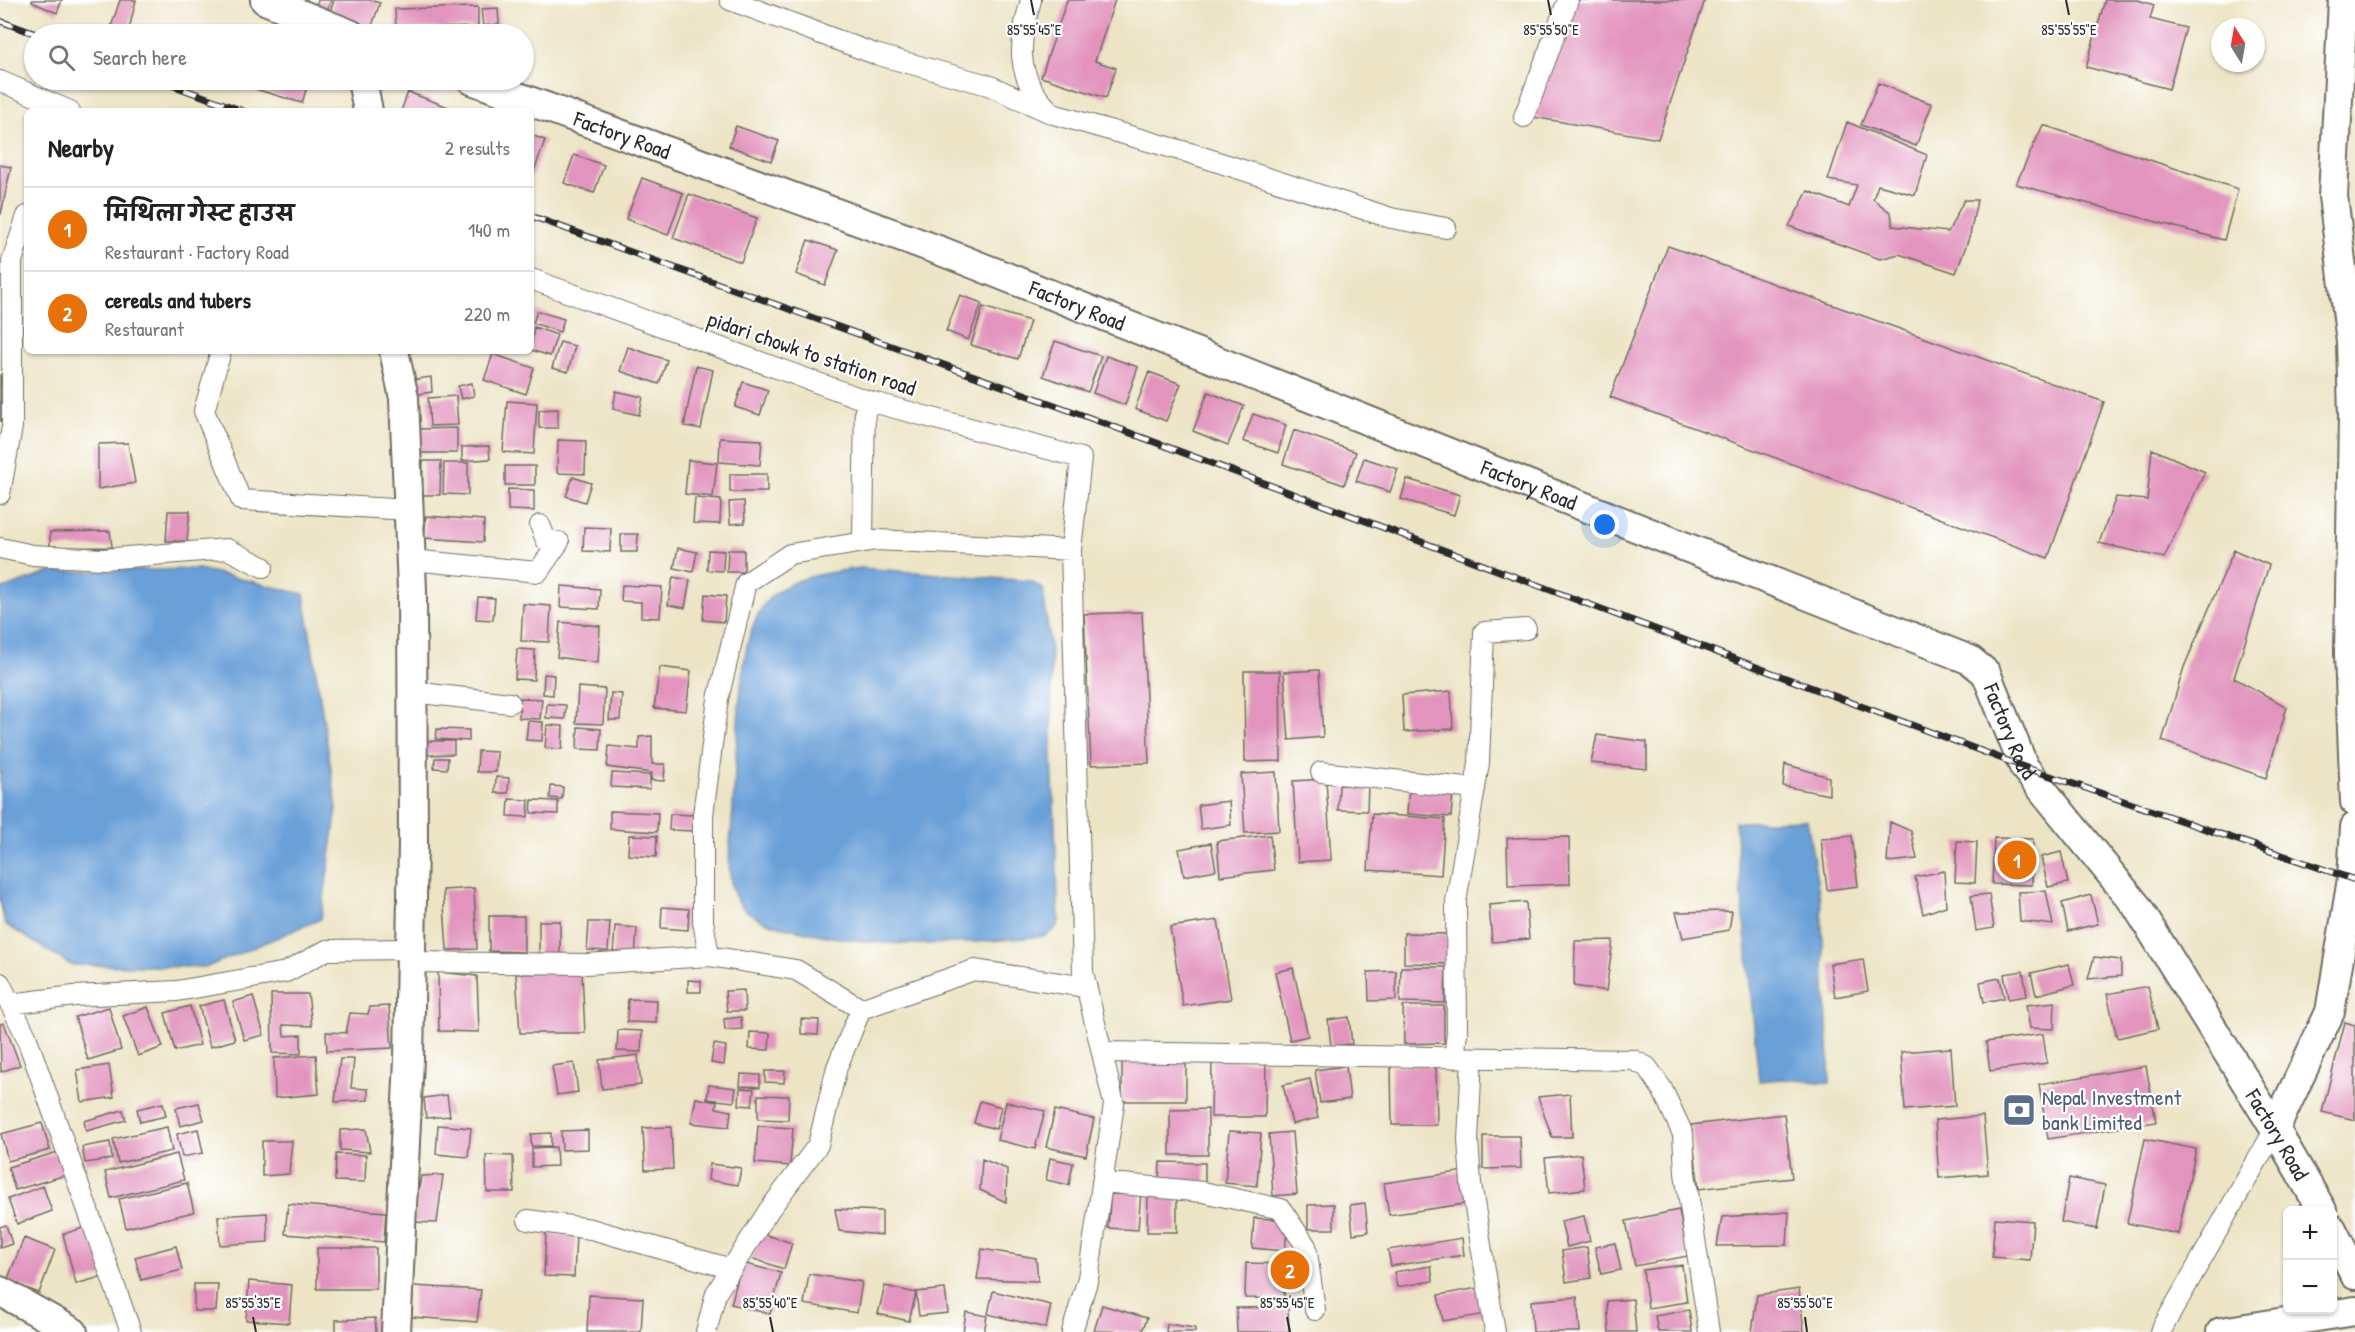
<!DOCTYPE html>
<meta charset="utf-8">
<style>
:root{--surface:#fff;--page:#f6f6f6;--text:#222;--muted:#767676;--line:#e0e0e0;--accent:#0b8043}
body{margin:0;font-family:"Patrick Hand","Playpen Sans Deva",sans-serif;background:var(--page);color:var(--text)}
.controls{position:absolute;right:18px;bottom:18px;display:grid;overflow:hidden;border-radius:9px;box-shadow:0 2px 4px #0004}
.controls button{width:54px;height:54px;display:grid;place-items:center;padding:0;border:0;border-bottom:2px solid var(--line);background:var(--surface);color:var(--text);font:30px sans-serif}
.compass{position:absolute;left:2211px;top:18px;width:54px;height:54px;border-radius:50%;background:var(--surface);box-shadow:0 2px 4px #0004;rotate:349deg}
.you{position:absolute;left:1605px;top:525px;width:21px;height:21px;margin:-15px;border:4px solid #fff;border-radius:50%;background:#1a73e8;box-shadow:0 0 0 9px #1a73e833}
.badge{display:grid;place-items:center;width:39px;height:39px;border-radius:50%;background:var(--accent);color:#fff;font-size:20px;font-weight:700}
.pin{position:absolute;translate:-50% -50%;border:3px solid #fff;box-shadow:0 2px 6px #0006}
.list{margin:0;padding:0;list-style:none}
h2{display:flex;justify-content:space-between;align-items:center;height:78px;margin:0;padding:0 24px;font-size:26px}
h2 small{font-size:20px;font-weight:400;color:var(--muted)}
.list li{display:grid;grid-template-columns:39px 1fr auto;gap:18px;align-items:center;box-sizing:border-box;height:84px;padding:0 24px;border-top:2px solid var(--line)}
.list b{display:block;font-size:22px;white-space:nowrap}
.list p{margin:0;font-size:20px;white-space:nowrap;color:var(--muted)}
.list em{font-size:20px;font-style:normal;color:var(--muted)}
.icon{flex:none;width:33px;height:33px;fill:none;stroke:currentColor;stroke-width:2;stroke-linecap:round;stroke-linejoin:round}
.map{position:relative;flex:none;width:2355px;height:1332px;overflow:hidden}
.search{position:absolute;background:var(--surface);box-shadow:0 2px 4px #0004;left:24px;top:24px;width:510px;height:66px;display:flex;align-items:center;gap:15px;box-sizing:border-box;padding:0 21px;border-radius:33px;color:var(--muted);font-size:22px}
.panel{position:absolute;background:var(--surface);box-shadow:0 2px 4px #0004;left:24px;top:108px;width:510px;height:246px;border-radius:9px}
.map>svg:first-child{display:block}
</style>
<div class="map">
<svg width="2355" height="1332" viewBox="0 0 2355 1332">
<rect width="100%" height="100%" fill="#fff"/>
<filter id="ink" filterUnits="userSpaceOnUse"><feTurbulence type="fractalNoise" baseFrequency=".0167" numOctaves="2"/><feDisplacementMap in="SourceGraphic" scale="12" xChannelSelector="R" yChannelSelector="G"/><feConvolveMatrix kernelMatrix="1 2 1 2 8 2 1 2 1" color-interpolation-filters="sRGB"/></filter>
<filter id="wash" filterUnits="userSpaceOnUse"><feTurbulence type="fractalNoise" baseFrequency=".008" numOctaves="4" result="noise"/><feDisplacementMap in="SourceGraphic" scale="24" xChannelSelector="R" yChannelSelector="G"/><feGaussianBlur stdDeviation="1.35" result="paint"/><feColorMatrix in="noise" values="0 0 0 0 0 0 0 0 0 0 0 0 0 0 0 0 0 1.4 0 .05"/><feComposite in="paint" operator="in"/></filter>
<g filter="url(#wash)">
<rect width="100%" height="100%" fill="#ece4c5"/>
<!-- water -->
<path fill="#6ba0d8" stroke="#4b6682" stroke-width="1.5" d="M861 568 1030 581 1043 589 1051 654 1052 756 1059 922 1055 929 1045 936C961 945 880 950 797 930 778 926 758 922 743 908 735 900 731 887 730 875 727 854 732 829 733 808 736 757 738 693 747 645 750 632 757 614 765 603 786 577 829 572 861 568Z
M199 569 304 594 337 808 321 919 207 967 71 965 5 924 0 901V590L50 572Z
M1807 820 1821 905 1830 1083 1783 1079 1759 1081 1735 822Z"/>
<g id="blocks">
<!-- building -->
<path fill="#e294be" d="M32 0H62L57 13 32 2Z
M120 0H136L128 34H112L109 33Z
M318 0H331L325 16 313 12Z
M334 0H370L380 3 369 34 327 20Z
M1067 0H1115L1095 61 1116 68 1106 98 1041 77Z
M1577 0H1705L1658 139 1533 117Z
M2105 0H2138L2154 5 2150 19 2186 28 2169 89 2086 67Z
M478 7V27L396 29 395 9Z
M498 8 499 24 483 26 481 9Z
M432 31H495V34H432Z
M248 80H309L302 103 245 86Z
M1878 83 1932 104 1916 146 1861 125Z
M408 92 448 107 446 111H401Z
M1847 122 1927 155 1915 195 1878 185 1873 199 1891 213 1893 226 1948 232 1964 200H1977L1970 235 1956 273 1899 254 1880 259 1789 226 1808 191 1849 207 1857 185 1828 180Z
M2043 125 2238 189 2224 240 2016 184Z
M736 126 779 141 771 161 729 146Z
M531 135 545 140 531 180Z
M574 155 604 165 594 193 564 183Z
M0 165 11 167 1 214H0Z
M642 178 683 193 668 235 626 219Z
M689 194 757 218 741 262 673 238Z
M808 240 838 250 825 285 796 274Z
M1668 246 2104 402 2048 558 1610 397Z
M960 295 982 303 968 340 946 331Z
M983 307 1030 321 1018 359 971 345Z
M537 311 564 319 560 332 533 323Z
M534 327 557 335 550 356 531 350Z
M1055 341 1101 356 1088 392 1043 376Z
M560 342 575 346 568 372 552 368Z
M628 347 667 360 659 384 620 371Z
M493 354 534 368 526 394 484 380Z
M1106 356 1138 367 1125 405 1093 393Z
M696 366 713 370 701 429 684 426Z
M1149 372 1181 384 1166 421 1135 409Z
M0 374 6 421H0Z
M431 377 432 392 412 395 410 380Z
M743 382 768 390 760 415 735 407Z
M472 383 474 396 461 399 458 386Z
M616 391 643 397 639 415 613 409Z
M1208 392 1244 406 1228 445 1193 431Z
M456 396 458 425 430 426 428 398Z
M507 401 537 403 534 454 503 452Z
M558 409V428H539V410Z
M1253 414 1286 425 1278 453 1243 441Z
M457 428V453H419V429Z
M1294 430 1356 452 1344 485 1283 464Z
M720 438 762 440 760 465 719 462Z
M558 440 586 441 585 474 557 473Z
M128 443 135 483 98 489V444Z
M489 446 490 459 462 461V447Z
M2152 449 2205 472 2164 558 2099 543 2116 497 2147 500Z
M1364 458 1398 469 1390 492 1356 481Z
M688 460 717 463 713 497 685 494Z
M423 461H441L440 495H422Z
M444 463H468V495L443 494Z
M505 466H535V485H505Z
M730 474H767V492H730Z
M573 477 591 483 585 502 566 496Z
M1407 479 1460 495 1454 515 1401 499Z
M508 489 534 490V511L508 510Z
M695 498 721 500 720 524 693 523Z
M744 501 745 523 730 524 729 502Z
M168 511H190L187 541H166Z
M426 516 484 520 483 542 424 538Z
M584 527 611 528 610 552 583 551Z
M110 531 112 547 50 548V532Z
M621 534H638L637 552H621Z
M678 548 697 552 693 572 674 568Z
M708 550 724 551 723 571 707 570Z
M728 550H744V572H727Z
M2234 550 2269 565 2234 678 2287 707 2266 778 2162 741 2184 667Z
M673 577 690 580 685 608 668 605Z
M622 585 662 587 660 618 641 617V602L621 601Z
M561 586 600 589 599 609 560 607Z
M705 594 726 596 724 622 703 620Z
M478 597 495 598 493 620 476 619Z
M523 604 551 606 549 642 521 641Z
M1142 612 1149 763 1091 765 1084 614Z
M560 622 600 626 598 663 557 657Z
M517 649 535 650 534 680 515 679Z
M660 667 691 671 686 711 654 708Z
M1319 670 1323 737 1289 740 1284 672Z
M1244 671H1280L1281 761 1245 762Z
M544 674 554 675 553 695 543 694Z
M578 687 605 689 603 724 576 723Z
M1451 691 1453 729 1404 732 1402 695Z
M611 693 622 694 620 720H609Z
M520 698 542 699 540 719 519 718Z
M547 704 566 705 565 719 546 718Z
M528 721 543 722 542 741 526 740Z
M547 725 563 726 562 749 545 748Z
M578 727 601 729 600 750 577 749Z
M437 729 469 730V741L436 739Z
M1597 735 1647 742V769L1591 763Z
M652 736V764H665L664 781 651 780 652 773 607 767 609 746 639 749V737Z
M424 741H454V754L424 755Z
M478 751 497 752 496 772H477Z
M435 758H448L447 769 434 768Z
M1785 764 1829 777V795L1783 786Z
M1276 772 1279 831 1245 833 1241 774Z
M612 773 650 775V789L611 787Z
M496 777 509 778 508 793H495Z
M1326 779 1331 860 1298 862 1293 781Z
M1339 785 1368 786 1367 811 1338 810Z
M551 786 563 787 562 799 550 798Z
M1409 787 1453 790 1451 817 1407 814Z
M509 799 529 800 528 817 508 816Z
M532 800 558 801V814L531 813Z
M1229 801 1231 825 1201 829 1198 805Z
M610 811 658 813 657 832 610 829Z
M670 814 695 815 694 831 669 830Z
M1372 814 1445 819 1441 875 1368 870Z
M1890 822 1911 831 1917 859 1887 862Z
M629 835 657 836 656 857 628 855Z
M1270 835 1274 870 1220 876 1217 841Z
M1852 836 1858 886 1827 890 1821 839Z
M1569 837 1570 884 1508 886 1507 838Z
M1994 838 2033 839 2032 885 1992 884Z
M1957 841 1977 842 1975 883 1955 882Z
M1211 843 1216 870 1184 876 1179 849Z
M2061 852 2068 883 2048 887 2041 857Z
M1944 871 1946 906 1923 914 1915 877Z
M474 888 477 949 447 950 443 890Z
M2046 891 2053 925 2020 921 2018 892Z
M1989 894 1994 928 1976 931 1971 896Z
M2091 895 2098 924 2068 931 2062 903Z
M1526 902 1529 939 1492 942 1489 905Z
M662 907 689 909 688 930 661 928Z
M1732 911 1729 930 1683 938 1676 912Z
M489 916H524V952L489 951Z
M1218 920 1231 999 1183 1006 1170 927Z
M539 921H560V956H539Z
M589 922H610L608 951 587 950Z
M615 926 637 928 635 959 613 957Z
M1404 933 1448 934 1447 964 1404 963Z
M1613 940 1606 991 1574 986 1575 941Z
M2094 957 2121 960V976L2088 979Z
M1863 959 1868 991 1835 997 1830 964Z
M2069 964 2074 985 2036 995 2031 973Z
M1401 967H1446L1445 1003 1400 1002Z
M1293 968 1308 1036 1290 1040 1275 972Z
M1396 971V1000L1369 1001 1368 972Z
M2023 971 2027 996 2008 999 2004 974Z
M438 972 477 976 479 1032 439 1031Z
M582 973 585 1033H520L516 974Z
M2000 978 2004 998 1984 1002 1980 982Z
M688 980 701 981V992H688Z
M2148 986 2158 1029 2117 1038 2107 994Z
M744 990 745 1011H727L725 991Z
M271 994H308L312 1026 283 1025 284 1036 301 1035V1054L272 1053Z
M253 996 264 1035 244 1040 233 1002Z
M628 999 657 1000 656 1023 627 1022Z
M224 1000 235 1040 210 1047 199 1006Z
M2055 1002 2054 1029 2030 1028 2026 1005Z
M190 1006 200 1045 175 1051 165 1013Z
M389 1006 392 1048 327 1051 326 1032 346 1033 350 1013 368 1014 370 1007Z
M1403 1006H1444V1043L1404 1044Z
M109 1007 121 1050 88 1060 75 1017Z
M148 1007 163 1047 138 1056 123 1016Z
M741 1017 742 1029 725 1030 724 1019Z
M1349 1017 1352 1044 1331 1046 1328 1020Z
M801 1019 819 1020 818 1035 801 1034Z
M2345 1022 2355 1025V1120L2322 1112Z
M4 1023 20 1065 1 1072 0 1024Z
M618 1030 642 1031 641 1052 617 1051Z
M750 1032 770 1033 769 1050 749 1049Z
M2043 1034 2047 1063 1990 1071 1986 1042Z
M714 1044 726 1046 724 1065 711 1063Z
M1951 1048 1955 1106 1905 1110 1901 1052Z
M316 1055 319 1094 275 1098 274 1058Z
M638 1055 641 1085 602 1089 599 1060Z
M340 1059H354L351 1088 368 1089V1100L335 1102Z
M1122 1059H1186V1101H1122Z
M1212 1060 1266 1061 1265 1117H1211Z
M574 1063 578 1092 557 1095 552 1066Z
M109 1065 114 1097 82 1102 77 1070Z
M1391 1065H1436L1437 1125H1392Z
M1346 1066 1350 1099 1320 1103 1315 1070Z
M2146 1066 2156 1122 2048 1139 2039 1084Z
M765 1071H785L784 1083 765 1082Z
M741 1074 760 1075V1087L740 1086Z
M1310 1079 1318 1118 1292 1124 1283 1085Z
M709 1085 736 1088 734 1102 707 1099Z
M740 1088 754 1089 752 1106 739 1105Z
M1570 1094 1572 1137H1552L1538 1097Z
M447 1095 450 1116 426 1118 424 1098Z
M758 1095 789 1096 788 1120 758 1119Z
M696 1098 717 1102 716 1108 731 1111 729 1127 691 1123Z
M980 1101 1001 1107 996 1129 974 1123Z
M1006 1102 1045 1111 1035 1149 997 1140Z
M163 1103 166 1116 140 1122 137 1109Z
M199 1103 204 1120 180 1126 176 1108Z
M1208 1109V1155H1170V1110Z
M123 1110 126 1120 86 1131 84 1121Z
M1055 1110 1094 1119 1086 1156 1046 1147Z
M1784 1114 1792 1178 1699 1189 1691 1125Z
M1983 1116 1988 1174 1939 1178 1935 1120Z
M42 1123 50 1150 8 1161 1 1134Z
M438 1125 471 1128 468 1157 436 1154Z
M758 1126 793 1128 790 1166 755 1163Z
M167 1127 172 1151 118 1163 113 1139Z
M671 1127 673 1169 645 1170 643 1128Z
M198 1129 203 1153 182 1157 177 1134Z
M366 1129 370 1152 340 1150V1130Z
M588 1130V1149L562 1150 561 1131Z
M1229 1131 1261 1133 1257 1186 1225 1183Z
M1292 1132 1297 1194 1273 1196 1269 1134Z
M551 1133V1146H531V1134Z
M1483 1136H1520L1521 1168 1483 1169Z
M2145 1139 2196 1149 2178 1234 2127 1223Z
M262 1141H292L289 1174 262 1176Z
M110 1142 112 1159 85 1163 82 1147Z
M556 1147 557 1166 532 1167V1148Z
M58 1152 66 1175 15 1190 8 1167Z
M177 1154 184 1180 111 1198 105 1172Z
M336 1154 366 1155 365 1182 335 1181Z
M1581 1154 1585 1189 1549 1193 1545 1158Z
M486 1155 513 1156 514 1192H487Z
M1050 1158 1073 1163 1069 1185 1046 1180Z
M982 1159 1007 1169 1006 1202 980 1190Z
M1160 1162 1205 1163V1184L1159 1183Z
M710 1164 741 1168 738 1185 708 1180Z
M1465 1171 1470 1203 1389 1215 1384 1183Z
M443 1175 437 1223 413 1222 421 1176Z
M2069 1178 2105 1185 2097 1229 2061 1222Z
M187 1183 194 1212 126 1228 119 1199Z
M43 1186 52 1211 17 1224 8 1199Z
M1111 1189 1141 1191 1138 1230 1108 1228Z
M1148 1194 1177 1195V1232H1147Z
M1365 1203 1368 1232 1353 1234 1350 1205Z
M288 1204 386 1212 384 1242 285 1234Z
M1334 1204V1229H1308V1205Z
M835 1209 882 1211V1235L839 1231Z
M1679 1210 1688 1256 1635 1266 1626 1221Z
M1789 1212 1787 1245 1717 1246 1722 1217Z
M267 1213 268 1242 220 1245 218 1216Z
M1584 1216 1590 1241 1567 1247 1561 1221Z
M1254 1218 1288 1220 1285 1251 1252 1248Z
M1995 1218 2033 1221 2030 1260 1992 1257Z
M6 1225 12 1244 0 1248V1227Z
M90 1226 104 1276 76 1284 63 1234Z
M546 1233 576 1235 574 1277 544 1276Z
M760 1233 792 1243 784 1269 751 1258Z
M24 1238 55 1250 39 1293 7 1281Z
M1462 1238 1464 1255 1391 1266 1388 1250Z
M1615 1243 1621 1270 1601 1274 1595 1247Z
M176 1246 182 1270 141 1280 135 1257Z
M1587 1247 1591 1278 1566 1282 1562 1251Z
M317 1248H376V1289H317Z
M982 1249 1036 1258 1038 1281 977 1279Z
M742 1263 781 1273 770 1314 731 1304Z
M1246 1263 1285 1264 1284 1299 1245 1298Z
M1682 1265 1687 1302 1648 1308 1643 1270Z
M1431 1266 1433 1281 1397 1287 1394 1272Z
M809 1274 862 1282 857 1313 804 1304Z
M249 1281 292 1285 289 1323 246 1320Z
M194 1284H218L216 1311H194Z
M413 1286 481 1290 477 1322 412 1317Z
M885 1286 916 1293 909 1321 878 1314Z
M1483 1287 1487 1314 1443 1321 1438 1295Z
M945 1289 948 1313 919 1316 916 1292Z
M1799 1289 1804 1332H1752L1757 1295Z
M993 1291 1051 1305 1046 1328 988 1314Z
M589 1295 643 1298 641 1332H587Z
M1577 1297 1580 1332H1533L1531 1301Z
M1633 1299 1636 1332H1609L1607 1301Z
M1102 1305 1147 1318 1142 1332 1094 1331Z
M1288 1307 1289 1332H1237L1236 1308Z
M1689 1310 1692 1332H1658L1655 1316Z
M966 1312 987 1316 984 1332H963Z
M375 1318 376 1332H336V1320Z
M1167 1324 1195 1328V1332H1166Z"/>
</g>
</g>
<g filter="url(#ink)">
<use href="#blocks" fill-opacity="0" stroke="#6f6c61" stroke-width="1.5"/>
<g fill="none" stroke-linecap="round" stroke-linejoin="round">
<!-- street casing -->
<g stroke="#6f6c61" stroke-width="22">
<path id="street" d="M730 0 875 54 988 85 1053 114 1190 153 1391 218 1446 228
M1031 0C1019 41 1014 75 1047 108
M0 81 70 111
M1524 117 1568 0
M531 279 865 400 1081 458 1071 550 1083 972 1114 1104 1088 1278 1072 1332
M221 351 204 411 241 500 409 510
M0 494 12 427V261L27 216
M863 542 865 400
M0 548 33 555 103 559 227 549 263 567
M411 560 538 572 559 542 546 540 540 525
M412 692 510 703
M1321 772 1475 789
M709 956 703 921V815L718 699 746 583 790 554 877 540 1071 550
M410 962 586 964 709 956 796 970 861 1009 837 1067 818 1145 769 1210 716 1293 706 1332
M0 983 26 1036 131 1332
M10 1004 74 996 177 991 286 972 327 950 411 949
M861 1009 974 970 1086 987
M1102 1052 1633 1060 1647 1067 1662 1089 1683 1134 1685 1173 1709 1332
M1454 1058 1457 1033 1456 902 1479 763 1484 632 1526 629
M1472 1058 1468 1140 1471 1183 1495 1332
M1102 1182 1203 1192 1281 1209 1306 1246 1315 1310
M528 1220 591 1229 732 1269
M2160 1332 2275 1129"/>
</g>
<!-- secondary casing -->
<g stroke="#6f6c61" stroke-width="32">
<g id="secondary">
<path d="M265 0 350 34"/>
<path d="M2343 0 2333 196 2351 342 2353 416 2349 654 2355 802"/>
<path d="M362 80 368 111"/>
<path id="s1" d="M472 80 946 253 1970 660 1986 673 2024 767 2136 905 2275 1129 2322 1210"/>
<path d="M394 351 404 398 412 590 413 844 409 1059 396 1332"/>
<path d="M2275 1129 2330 1012 2352 879 2355 827"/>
<path d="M2332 1229 2355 1275"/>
<path d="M0 1291 73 1332"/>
<path d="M2221 1332 2355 1311"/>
</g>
</g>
<!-- street -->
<use href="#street" stroke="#fff" stroke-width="20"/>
<!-- secondary -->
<use href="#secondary" stroke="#fff" stroke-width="28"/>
<!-- rail casing -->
<g stroke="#2b2b2b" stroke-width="7">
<path id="rail" d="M0 21 36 34
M158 80 243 111
M531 216 1074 412 2024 767 2355 880"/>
</g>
<!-- rail -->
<use href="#rail" stroke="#fff" stroke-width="4.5" stroke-dasharray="14" stroke-linecap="butt"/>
</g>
</g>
<!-- ticks -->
<path fill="none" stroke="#2b2b2b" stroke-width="2" d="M1031 0 1034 15M1548 0 1551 15M2066 0 2069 15M253 1317 256 1332M770 1317 773 1332M1287 1317 1290 1332M1805 1317 1807 1332"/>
<!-- icons -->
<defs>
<g id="bank-square" transform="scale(1.725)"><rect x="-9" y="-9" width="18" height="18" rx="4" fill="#5c6f8a" stroke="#fff"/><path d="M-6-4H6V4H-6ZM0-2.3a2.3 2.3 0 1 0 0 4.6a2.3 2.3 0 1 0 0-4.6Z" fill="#fff"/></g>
</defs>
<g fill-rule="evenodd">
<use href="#bank-square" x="2019" y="1110"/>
</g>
<g text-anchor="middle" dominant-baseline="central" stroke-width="4.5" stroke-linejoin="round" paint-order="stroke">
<!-- street labels -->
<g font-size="22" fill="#2b2b2b" stroke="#fff">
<text stroke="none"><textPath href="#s1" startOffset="160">Factory Road</textPath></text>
<text stroke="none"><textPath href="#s1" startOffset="646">Factory Road</textPath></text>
<text transform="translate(812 353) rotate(19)">pidari chowk to station road</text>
<text stroke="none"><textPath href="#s1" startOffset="1132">Factory Road</textPath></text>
<text stroke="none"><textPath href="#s1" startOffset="1690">Factory Road</textPath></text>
<text stroke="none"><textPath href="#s1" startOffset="2176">Factory Road</textPath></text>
</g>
<!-- service labels -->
<g font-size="22" fill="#4e5e75" stroke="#fff" text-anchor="start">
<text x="2042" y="1097">Nepal Investment<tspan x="2042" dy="25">bank Limited</tspan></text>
</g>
</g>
<g font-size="15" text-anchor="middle" fill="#2b2b2b" stroke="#fff" stroke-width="4.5" stroke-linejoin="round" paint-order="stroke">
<text x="1034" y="35">85°55'45"E</text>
<text x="1551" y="35">85°55'50"E</text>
<text x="2069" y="35">85°55'55"E</text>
<text x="253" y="1308">85°55'35"E</text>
<text x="770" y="1308">85°55'40"E</text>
<text x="1287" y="1308">85°55'45"E</text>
<text x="1805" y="1308">85°55'50"E</text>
</g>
</svg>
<div class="controls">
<button>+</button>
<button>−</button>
</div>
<svg class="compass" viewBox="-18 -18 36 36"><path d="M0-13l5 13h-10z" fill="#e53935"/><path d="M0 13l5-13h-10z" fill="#767676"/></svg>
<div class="you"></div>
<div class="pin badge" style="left:2017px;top:860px;background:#e8710a">1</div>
<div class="pin badge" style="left:1290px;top:1270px;background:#e8710a">2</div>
<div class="search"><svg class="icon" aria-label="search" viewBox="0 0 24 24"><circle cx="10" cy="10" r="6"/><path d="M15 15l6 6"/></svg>Search here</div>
<section class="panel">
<h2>Nearby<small>2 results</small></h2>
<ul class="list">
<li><span class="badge" style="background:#e8710a">1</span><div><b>मिथिला गेस्ट हाउस</b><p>Restaurant · Factory Road</p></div><em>140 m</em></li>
<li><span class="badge" style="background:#e8710a">2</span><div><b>cereals and tubers</b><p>Restaurant</p></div><em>220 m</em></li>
</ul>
</section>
</div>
